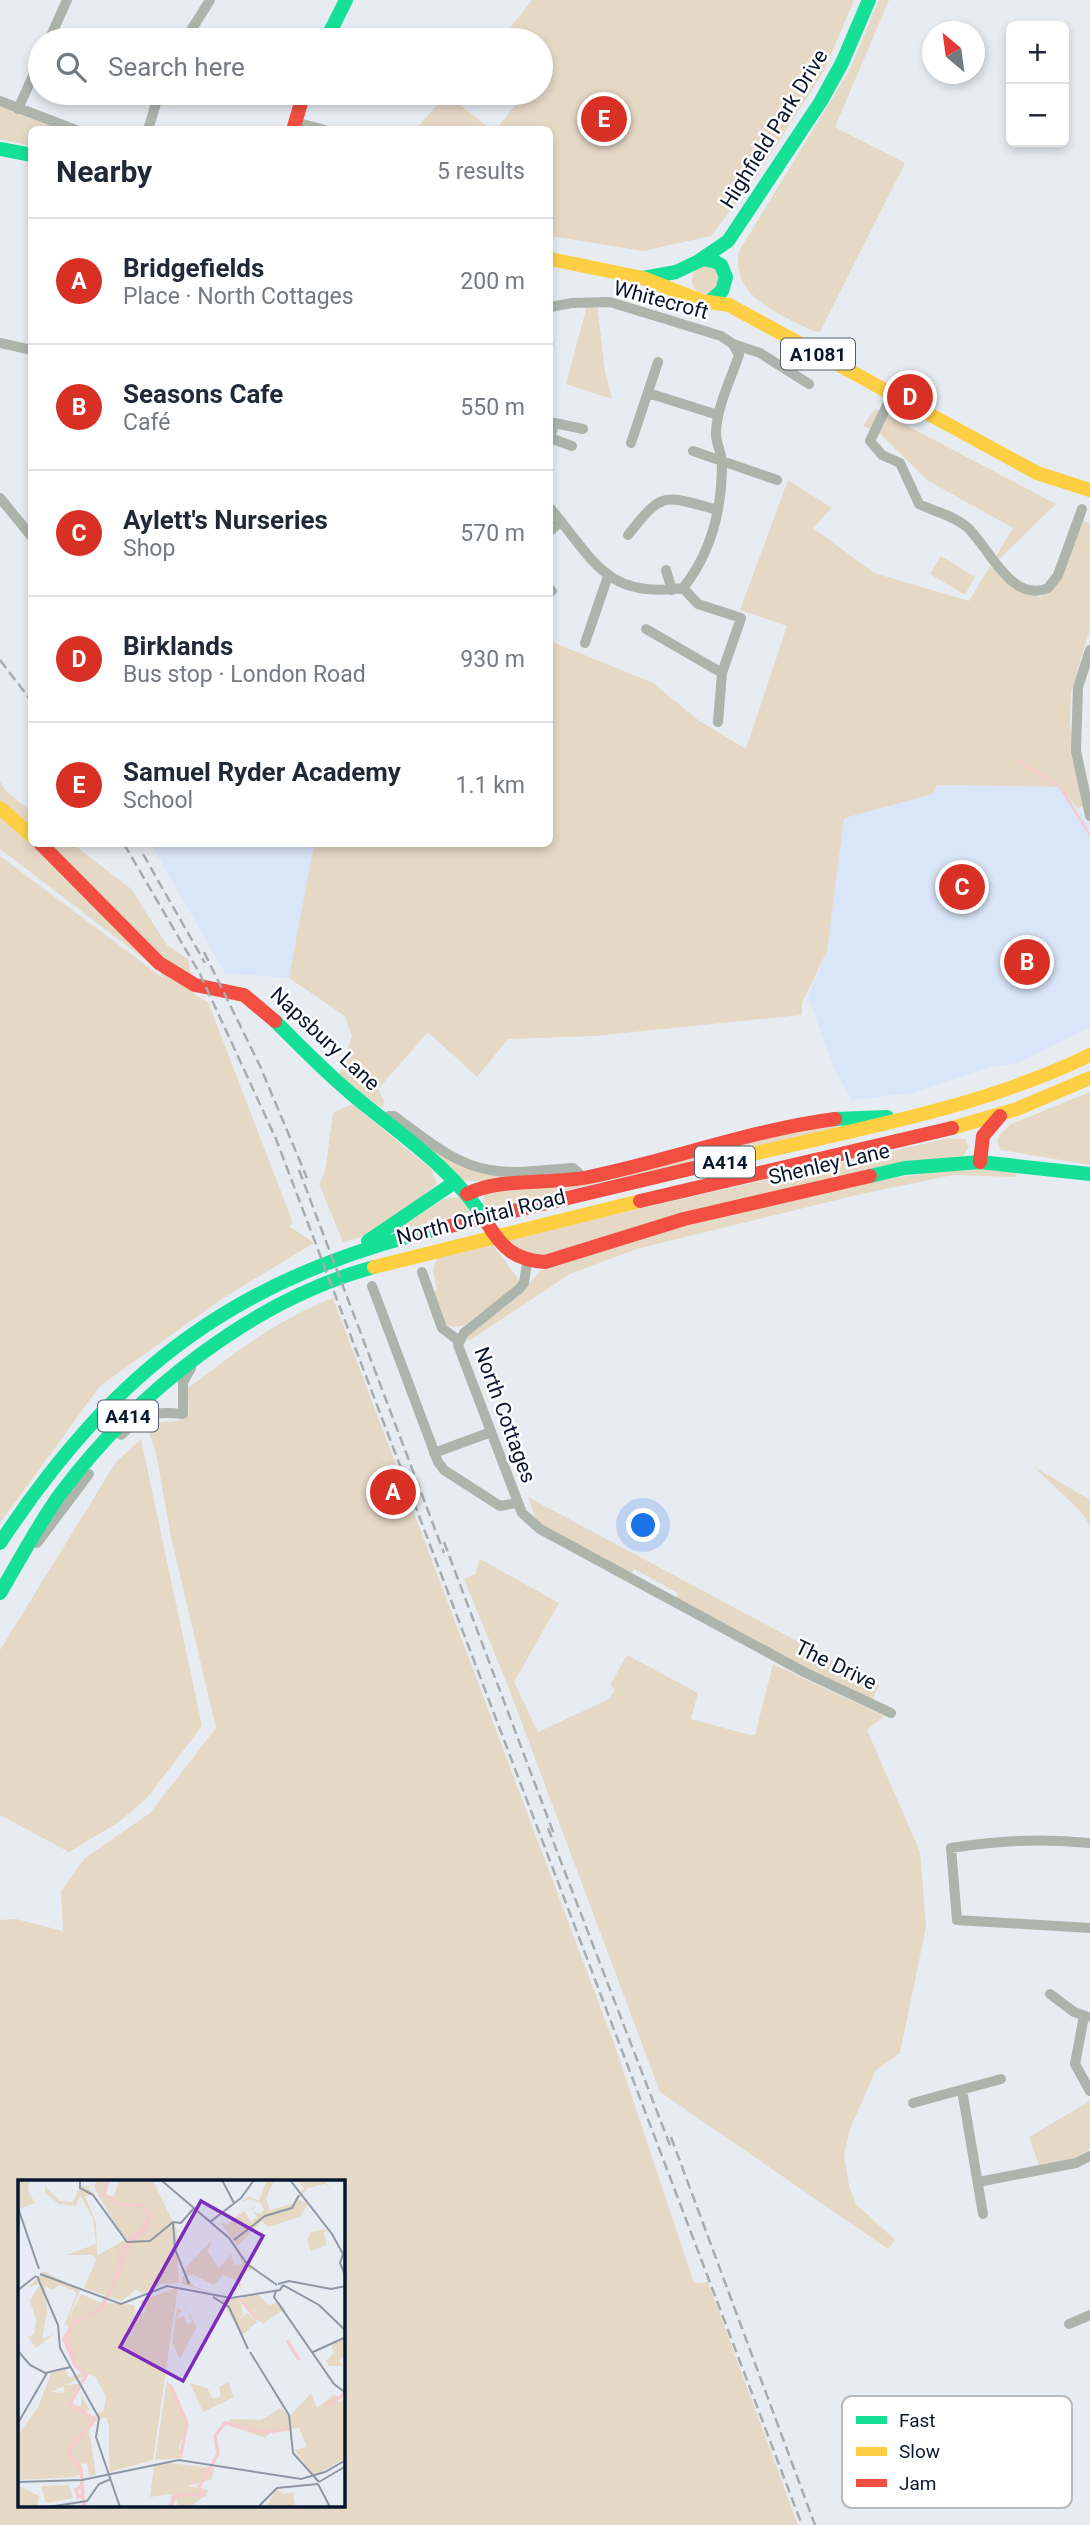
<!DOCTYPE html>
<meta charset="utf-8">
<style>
:root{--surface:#fff;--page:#f6f6f7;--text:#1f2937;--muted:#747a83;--line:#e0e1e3;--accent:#d93025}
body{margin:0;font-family:Roboto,sans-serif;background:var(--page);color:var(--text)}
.controls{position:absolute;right:21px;top:21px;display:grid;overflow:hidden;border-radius:10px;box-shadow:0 4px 10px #0003}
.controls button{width:63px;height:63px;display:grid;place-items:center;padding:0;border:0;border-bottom:2px solid var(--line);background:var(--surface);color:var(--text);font:35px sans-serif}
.compass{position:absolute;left:922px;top:21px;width:63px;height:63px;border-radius:50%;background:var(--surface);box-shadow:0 4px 10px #0003;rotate:331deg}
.you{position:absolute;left:644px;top:1526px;width:24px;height:24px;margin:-18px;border:5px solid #fff;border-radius:50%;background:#1a73e8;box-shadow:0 0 0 10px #1a73e833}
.badge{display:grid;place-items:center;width:46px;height:46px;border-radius:50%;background:var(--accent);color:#fff;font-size:23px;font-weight:700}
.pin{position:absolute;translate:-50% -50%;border:4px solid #fff;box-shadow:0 2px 7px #0006}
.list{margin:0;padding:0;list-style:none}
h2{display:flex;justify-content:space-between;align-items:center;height:91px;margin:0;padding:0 28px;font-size:30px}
h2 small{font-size:23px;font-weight:400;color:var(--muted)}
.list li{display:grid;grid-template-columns:46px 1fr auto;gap:21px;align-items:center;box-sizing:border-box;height:126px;padding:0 28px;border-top:2px solid var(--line)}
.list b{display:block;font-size:26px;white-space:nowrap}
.list p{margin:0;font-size:23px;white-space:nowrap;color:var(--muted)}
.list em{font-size:23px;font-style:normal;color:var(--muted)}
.icon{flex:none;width:38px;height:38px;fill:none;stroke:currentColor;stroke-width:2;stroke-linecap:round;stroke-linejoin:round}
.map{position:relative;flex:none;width:1090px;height:2525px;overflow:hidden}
.search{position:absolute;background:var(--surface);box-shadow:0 4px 10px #0003;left:28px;top:28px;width:525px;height:77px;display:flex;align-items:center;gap:18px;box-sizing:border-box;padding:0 24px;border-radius:38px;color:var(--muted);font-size:26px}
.panel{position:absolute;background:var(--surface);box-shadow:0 4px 10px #0003;left:28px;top:126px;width:525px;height:721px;border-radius:10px}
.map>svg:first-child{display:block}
</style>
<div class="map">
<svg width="1090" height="2525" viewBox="0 0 1090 2525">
<rect width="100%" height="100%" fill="#e7ecf3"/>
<!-- built -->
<path fill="#d9e5f8" d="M937 785 1060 787 1090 823V1027L1017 1063 990 1067 912 1093 852 1100 835 1070 808 997 827 951 844 818 932 794Z
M151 844H314L289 978 225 973Z"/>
<!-- green -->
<path fill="#e5d8c5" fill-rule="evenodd" d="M532 0H854L825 69 754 180 711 236 643 251 550 236V130L496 129 523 96 519 93H541V40H511L505 34Z
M879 0H889L835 127 905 163 820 332 813 331C780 314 730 297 739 251L850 69Z
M447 94 490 129H416Z
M0 104 63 129 32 130 31 146 0 139Z
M692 280a14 14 0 1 1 28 0a14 14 0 1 1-28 0Z
M588 302 597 303 605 372 612 399 566 384Z
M875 409 1056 504 1000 558 995 569 1013 588 1040 597 1050 592 1082 519 1090 524V629L1071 692 1070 726 1084 805 1078 809 1060 787 937 785 933 794 844 818 827 951 802 1003V1015L594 1036 508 1039 477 1077 428 1032 378 1089 384 1101 382 1108 339 1076 352 1036 345 1016 289 978 314 844H550V641L653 683 698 720 746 749 787 626 740 610 788 480 832 508 813 528 874 573 969 601 1013 528 927 480 880 434 863 426Z
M941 556 975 577 965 595 930 574Z
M0 781 6 791 31 811 32 844H73L131 889 167 945 188 959 195 995 208 1002 293 1223 289 1226 314 1243 223 1298 100 1386 0 1523V856L163 978 160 971 0 849Z
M1090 1092V1165L1001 1150 997 1141 1001 1133 1011 1124Z
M352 1104 431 1169 437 1184C408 1206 379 1235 343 1242L319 1184 325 1172 333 1113Z
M809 1124 844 1127 488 1208 483 1202 485 1193Z
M413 1133 460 1165 552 1173 553 1179 465 1181 456 1176Z
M949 1138 965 1139 969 1147 963 1156 905 1162 551 1254C533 1257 519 1254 508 1239Z
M966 1168 1016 1171V1177L953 1175 857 1195 637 1249 570 1274 469 1341 467 1336 518 1297 540 1271 676 1227 856 1183Z
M455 1197 462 1199 473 1211 393 1232 444 1199Z
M490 1241 520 1281 518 1285 463 1326 450 1327 444 1321 433 1292 437 1290 433 1270 438 1254Z
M333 1298 615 2046 694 2283 708 2282 798 2525H0V1920L16 1919 63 1931 61 1891 85 1858 150 1813 216 1728 171 1537 156 1453 146 1423 178 1421 189 1413 187 1389C233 1354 278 1319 333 1298ZM19 2182H343V2506H19Z
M141 1439 202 1726 147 1798 119 1822 69 1852 0 1815V1650L116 1462Z
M1033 1466 1090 1500V1525L1081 1512Z
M528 1497 879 1685 872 1700 789 1661 676 1599 678 1593 634 1569 631 1575 537 1523Z
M480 1559 559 1603 514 1682 538 1732 609 1699 615 1690 610 1685 627 1655 698 1693 691 1719 750 1735H755L773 1664 884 1716 867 1730 920 1852 926 1927 900 2053 876 2070 850 2129 844 2155 849 2186 856 2204 895 2240 888 2249 660 2092 508 1686 464 1579 475 1574Z
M1090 2101V2149L1075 2158 1039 2165 1029 2137Z"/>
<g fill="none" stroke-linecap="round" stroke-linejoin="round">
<!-- stream -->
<path stroke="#f4ccce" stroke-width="2.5" d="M1019 761 1060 787 1090 835"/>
<!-- street -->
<path stroke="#adb4ac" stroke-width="10" d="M49 40 67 0
M185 40 210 0
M0 101 76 130
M18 109 40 60
M295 122 325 130
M148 130 159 93
M550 307 572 303 610 302 721 336 733 344 739 355C731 379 717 406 716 432 715 442 722 453 722 463 722 509 712 552 683 588 606 599 594 560 550 508
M0 343 32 350
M733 344 760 353 809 384
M648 393 718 415
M892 395 870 441 882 455 900 463 919 504C935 512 953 515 967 527 989 547 1011 604 1048 588L1058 575 1082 509
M550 437 555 423 583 429
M550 438 572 446
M631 443 658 362
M693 451 777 480
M0 498 32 537
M550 531 561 521
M628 535C664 489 664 496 718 510
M666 570 672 590
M550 590 552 591
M646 629 722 673 741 618 698 604 683 588
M585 643 608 576
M718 722 722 673
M1090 816 1076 751 1078 687 1090 650
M383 1121 389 1116H394C423 1137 453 1164 490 1170 517 1175 545 1169 573 1168L583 1177
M527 1263 524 1283 519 1289 464 1333 458 1345 522 1513 540 1529 804 1672 891 1713
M422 1272 442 1328 459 1341
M372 1286 438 1462 444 1470 500 1506 516 1503
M121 1435C143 1413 151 1411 183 1414V1382L191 1368
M434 1453 491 1432
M37 1543 89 1474
M1090 1843C1042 1838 999 1840 951 1848L957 1920 1090 1928
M1050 1994 1074 2012 1088 2017
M1084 2016 1075 2064 1090 2091
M962 2090 983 2214
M913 2103 1001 2079
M978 2182 1076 2163 1090 2156
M1069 2324 1090 2315"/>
<!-- fast -->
<path stroke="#16e098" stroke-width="14" d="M326 40 346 0
M0 149 32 155
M700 260 728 241 821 101 842 63 869 0
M643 278 676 272 703 259 714 261 721 265 726 277 722 291 710 301
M275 1021C301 1047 326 1073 354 1096 401 1135 455 1170 487 1223
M835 1119 887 1117
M870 1176 905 1168 980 1162 1090 1174
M368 1241 455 1182
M0 1543C117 1366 238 1276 446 1227
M0 1593C20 1560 38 1524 61 1493 136 1393 252 1300 374 1267"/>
<!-- slow -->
<path stroke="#ffcf43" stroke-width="14" d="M550 259 643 278 702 301 729 305 1037 473 1090 490
M0 808 32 836
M952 1128 1017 1109 1090 1078
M744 1156C861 1128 981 1108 1090 1055
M374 1267 640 1201"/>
<!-- jam -->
<path stroke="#f24e42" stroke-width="14" d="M293 130 304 93
M41 844 159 963 195 985 244 995 275 1021
M980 1162 983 1136 1000 1116
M467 1194C500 1177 550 1185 589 1177 672 1160 751 1130 835 1119
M640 1201 952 1128
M487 1223C502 1248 515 1260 545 1262L684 1219 870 1176
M446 1227 744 1156"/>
<!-- rail -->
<path stroke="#a7adae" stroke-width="2.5" stroke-dasharray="10 5" stroke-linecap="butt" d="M0 660 32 702
M124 844 200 974 276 1139 802 2525
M143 854 205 963
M204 952 260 1066 307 1178
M299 1170 444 1553
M444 1542 555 1837
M548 1828 671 2148
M671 2137 815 2525"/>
</g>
<g text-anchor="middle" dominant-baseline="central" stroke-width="5" stroke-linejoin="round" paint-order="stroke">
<!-- shield labels -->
<g fill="#fff" stroke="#525d6d" stroke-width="2">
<rect x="781" y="338.5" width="74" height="31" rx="5"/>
<rect x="695" y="1146.5" width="60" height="31" rx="5"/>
<rect x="98" y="1400.5" width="60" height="31" rx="5"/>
</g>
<g font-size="19" font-weight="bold" fill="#08172f">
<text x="818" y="354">A1081</text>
<text x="725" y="1162">A414</text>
<text x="128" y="1416">A414</text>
</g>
<!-- street labels -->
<g font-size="21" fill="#08172f" stroke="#fff">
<text transform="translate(774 129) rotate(-58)">Highfield Park Drive</text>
<text transform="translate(661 300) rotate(15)">Whitecroft</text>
<text transform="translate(325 1039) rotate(43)">Napsbury Lane</text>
<text transform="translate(829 1164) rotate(-13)">Shenley Lane</text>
<text transform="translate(481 1217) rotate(-14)">North Orbital Road</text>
<text transform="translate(505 1415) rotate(70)">North Cottages</text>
<text transform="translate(836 1665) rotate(26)">The Drive</text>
</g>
</g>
<!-- overview -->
<g transform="translate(18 2180)">
<rect width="327" height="327" fill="#e7ecf3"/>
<path d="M11 0 10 11 17 23 1 29 0 2ZM79 0H90L86 13 95 17 102 0 135 1 159 50 161 103 144 104 124 114 118 109 104 121 66 108 78 80 75 75H49L78 64 75 39 62 15 58 26 41 24 27 13V7L42 21 55 22 62 6H75L69 8 77 14 67 16 78 43 79 76 106 60 76 7ZM249 0H256L248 19 252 30 274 24 286 8 281 1 272 0H312L308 3 313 10 307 4 290 8 280 20 290 23 282 37 250 47 244 41 219 66 202 42 209 44 226 31 233 42 239 37 233 29 227 31 238 26 234 31 242 34 246 30 242 23 233 19 224 22 230 16 241 21ZM310 49 306 53 309 65 293 71 289 60 293 52ZM194 60 190 71 201 88 213 74 217 85 224 84 220 73 234 89 222 95 223 109 218 100 205 95 196 105 174 94 168 97 177 107 195 113 163 104 168 87ZM26 91 62 110 49 142 63 114 81 122 116 125 118 136 128 131 122 121 160 107 135 280 91 292V246L88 237 82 239 79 234 86 230 88 217 78 197 70 194 65 201 68 195 33 212 46 213V205L61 204 51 225 57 228 63 225V214L71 229 68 233 80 238 71 250 78 295 71 296 69 283 63 284 64 292 58 297 0 300V255L20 227 33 193 48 190 51 198 66 192 57 185 49 143 46 146 59 112 42 105 34 110 27 106 29 132 24 159 36 154 18 168 10 157 16 154 18 140 12 121 22 104 11 107ZM238 113 251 125 261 122 267 129 245 144 233 134 241 127 232 133 224 117ZM221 118 225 134 220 140 229 133 239 142 224 155 203 119ZM165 124 179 146 162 179 154 163 159 127 164 131 158 138 166 136 170 145 174 141ZM327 158V175L321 180 325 186H311L308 181 316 172 313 165ZM149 200 169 243 161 267 164 278 137 280ZM210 202 216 217 185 232 172 203 189 208 195 219 203 216 201 207ZM293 213 299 228 316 214 321 218 318 222 327 220V279L296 295 276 270 289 267 281 248 258 250 255 255 254 251 247 258 207 244 212 239 243 240 263 228 272 236ZM151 283 196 288 194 299 170 306 191 310 187 316 172 327H160L157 316 153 327V314L132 317 136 285ZM0 305 21 316 19 327H0ZM51 305 55 318 28 323 23 306ZM264 307 265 314 275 312 277 327H249L258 309 264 313Z" fill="#e5d8c5"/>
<path fill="none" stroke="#f4ccce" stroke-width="3.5" d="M110 60 124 50 129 38M104 83 112 63M222 119 239 140M49 154 56 178M269 160 281 180M152 204 169 243 163 275M308 226 328 213M64 306 66 327M64 316 60 317 58 310 64 305 63 289 50 272 76 239 52 224 68 195 57 185 46 159 56 142 83 129 103 87 100 73 129 48 131 34 123 25H102L86 15 90 0M152 327 158 315H186L181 307 200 274 197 256 207 243 246 252 272 249"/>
<path fill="none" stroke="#8e97a5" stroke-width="2" d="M62 0V8L75 15 109 62 132 61 155 42M143 0 211 58 229 84 259 105M204 0 216 23M272 0 314 54 325 74 322 83 328 97M0 28 21 89M155 42 157 69 171 104M155 42 163 43 176 28M192 42 223 18 236 0M216 60 247 36 274 28 281 15M22 94 103 124 149 106 213 118 262 110 265 105M19 96 40 145 42 168 81 238 78 257 102 327M260 104 271 101 313 109 328 106M265 105 301 125 328 151M0 110 18 96M258 111 256 117 316 204 328 213M195 117 211 127 230 169M0 171 12 185 27 193 53 187M232 172 271 235 275 273 301 302M295 172 328 157M0 243 29 193M0 302 64 300 161 280 283 299 307 292 328 280M301 302 328 286M300 304 312 327M30 327 69 321 81 304 93 299M240 327 259 308 300 304"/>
<path fill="#7b2cbf" fill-opacity="0.15" stroke="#7b2cbf" stroke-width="3.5" d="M183 21 245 56 165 201 102 167Z"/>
<rect width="327" height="327" fill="none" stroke="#08172f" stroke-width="3.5"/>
</g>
<!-- legend -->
<rect x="842" y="2396" width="230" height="112" rx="10" fill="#fff" stroke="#b5b9c1" stroke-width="2"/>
<rect x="856" y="2416" width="31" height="8" fill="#16e098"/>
<rect x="856" y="2447" width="31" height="9" fill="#ffcf43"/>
<rect x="856" y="2479" width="31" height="8" fill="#f24e42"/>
<g font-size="19" fill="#08172f">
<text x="899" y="2427">Fast</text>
<text x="899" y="2458">Slow</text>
<text x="899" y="2490">Jam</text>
</g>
</svg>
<div class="controls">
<button>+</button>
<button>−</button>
</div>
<svg class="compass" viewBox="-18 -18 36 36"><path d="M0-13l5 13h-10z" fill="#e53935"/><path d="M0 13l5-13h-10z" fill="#747a83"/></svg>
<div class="you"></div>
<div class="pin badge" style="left:393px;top:1492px">A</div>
<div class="pin badge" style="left:1027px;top:962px">B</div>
<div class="pin badge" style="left:962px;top:887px">C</div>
<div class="pin badge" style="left:910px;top:397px">D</div>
<div class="pin badge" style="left:604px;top:119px">E</div>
<div class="search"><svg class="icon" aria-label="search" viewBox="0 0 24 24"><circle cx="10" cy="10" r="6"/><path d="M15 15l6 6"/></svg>Search here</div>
<section class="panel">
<h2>Nearby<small>5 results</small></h2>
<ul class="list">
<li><span class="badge">A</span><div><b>Bridgefields</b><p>Place · North Cottages</p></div><em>200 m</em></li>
<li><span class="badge">B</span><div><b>Seasons Cafe</b><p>Café</p></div><em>550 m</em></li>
<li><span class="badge">C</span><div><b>Aylett's Nurseries</b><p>Shop</p></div><em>570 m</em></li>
<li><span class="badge">D</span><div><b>Birklands</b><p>Bus stop · London Road</p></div><em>930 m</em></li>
<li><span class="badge">E</span><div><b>Samuel Ryder Academy</b><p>School</p></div><em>1.1 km</em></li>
</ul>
</section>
</div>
